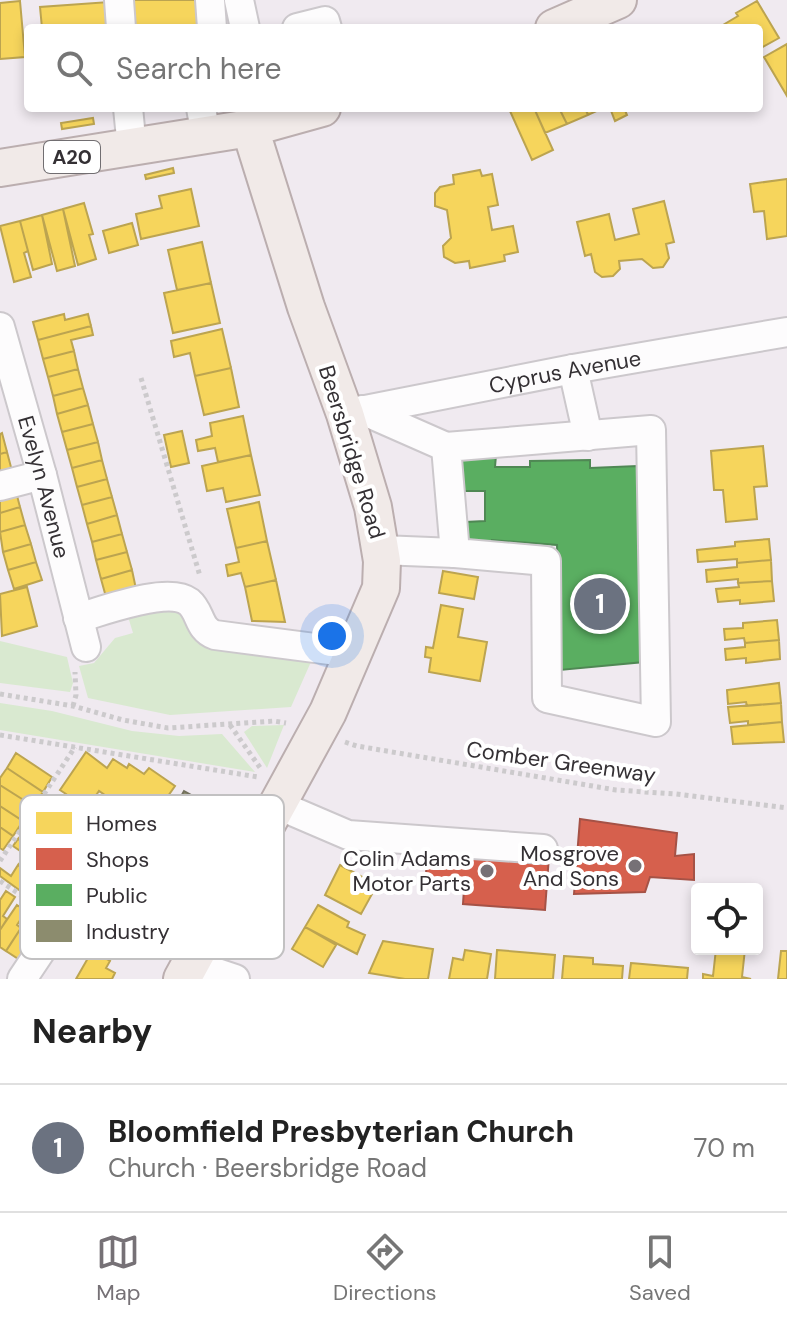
<!DOCTYPE html>
<meta charset="utf-8">
<style>
:root{--surface:#fff;--page:#f2f2f2;--text:#222;--muted:#767676;--line:#e0e0e0;--accent:#767176}
body{margin:0;font-family:"DM Sans",sans-serif;background:var(--page);color:var(--text)}
.controls{position:absolute;right:24px;bottom:24px;display:grid;overflow:hidden;border-radius:8px;box-shadow:0 4px 12px #0003}
.controls button{width:72px;height:72px;display:grid;place-items:center;padding:0;border:0;border-bottom:2px solid var(--line);background:var(--surface);color:var(--text);font:40px sans-serif}
.you{position:absolute;left:332px;top:636px;width:28px;height:28px;margin:-20px;border:6px solid #fff;border-radius:50%;background:#1a73e8;box-shadow:0 0 0 12px #1a73e833}
.badge{display:grid;place-items:center;width:52px;height:52px;border-radius:50%;background:var(--accent);color:#fff;font-size:26px;font-weight:700}
.pin{position:absolute;translate:-50% -50%;border:4px solid #fff;box-shadow:0 2px 8px #0006}
.list{margin:0;padding:0;list-style:none}
h2{display:flex;justify-content:space-between;align-items:center;height:104px;margin:0;padding:0 32px;font-size:34px}
h2 small{font-size:26px;font-weight:400;color:var(--muted)}
.list li{display:grid;grid-template-columns:52px 1fr auto;gap:24px;align-items:center;box-sizing:border-box;height:128px;padding:0 32px;border-top:2px solid var(--line)}
.list b{display:block;font-size:30px;white-space:nowrap}
.list p{margin:0;font-size:26px;white-space:nowrap;color:var(--muted)}
.list em{font-size:26px;font-style:normal;color:var(--muted)}
.icon{flex:none;width:44px;height:44px;fill:none;stroke:currentColor;stroke-width:2;stroke-linecap:round;stroke-linejoin:round}
.map{position:relative;flex:none;width:787px;height:979px;overflow:hidden}
.search{position:absolute;background:var(--surface);box-shadow:0 4px 12px #0003;left:24px;right:24px;top:24px;height:88px;display:flex;align-items:center;gap:20px;box-sizing:border-box;padding:0 28px;border-radius:8px;color:var(--muted);font-size:30px}
.sheet{height:232px;background:var(--surface)}
nav{display:flex;justify-content:space-around;align-items:center;box-sizing:border-box;height:112px;border-top:2px solid var(--line);background:var(--surface);font-size:22px;color:var(--muted)}
nav a{display:grid;justify-items:center;gap:4px}
nav .on{color:var(--accent)}
.map>svg:first-child{display:block}
</style>
<div class="map">
<svg width="787" height="979" viewBox="0 0 787 979">
<rect width="100%" height="100%" fill="#f0eaf0"/>
<!-- green -->
<path fill="#d9e9d0" d="M172 604 198 637 314 655 291 707 170 715 88 698 79 666 94 663 115 638 133 633 126 610Z
M0 641 67 657 73 683 70 692 0 683Z
M0 703 52 711 132 731 179 736 222 734 255 772 0 730Z
M284 725 267 768 244 732 252 726Z"/>
<!-- homes -->
<path fill="#f6d55c" stroke="#bca450" stroke-width="2" d="M133 0H196L198 28H135Z
M20 1 25 57 0 59V3Z
M757 1 779 38 761 48 759 28H718L738 16 736 13Z
M109 2 110 28H42L40 7Z
M787 44V96L764 57Z
M518 108H534L553 150 532 160 510 111Z
M534 108H559L567 124 545 133Z
M559 108H585L588 115 567 124Z
M585 108H603L588 115Z
M610 108H624L627 115 615 121Z
M93 118 94 124 62 129 61 123Z
M173 168 174 173 146 179 145 175Z
M480 170 482 176 492 174 498 205 488 207 492 230 513 226 518 252 504 255 505 261 470 268 469 261 455 263 444 257 443 246 451 238 447 210 435 206V193L440 187 454 184 453 175Z
M787 179V236L767 239 764 211 754 212 750 184Z
M191 189 199 226 141 239 136 214 162 208 159 196Z
M664 201 674 242 666 244 669 258 663 267 653 268 642 259 619 261 620 269 613 276 602 277 595 272 591 254 585 256 577 222 609 214 615 240 639 234 633 209Z
M84 203 93 234 89 235 96 259 78 265 63 209Z
M63 209 75 266 57 271 42 215Z
M42 215 52 264 33 270 20 221Z
M20 221 28 251 24 253 31 277 14 282 0 226Z
M132 223 138 245 109 253 103 231Z
M202 242 211 283 177 290 168 250Z
M211 283 220 323 173 333 164 293Z
M64 314 65 320 88 314 91 326 38 340 33 322Z
M91 326 93 335 71 340 74 351 43 359 38 340Z
M222 329 231 368 195 376 190 353 174 357 171 341Z
M74 351 78 369 48 377 43 359Z
M231 368 239 407 204 415 195 376Z
M78 369 83 388 53 396 48 377Z
M83 388 88 405 57 414 53 396Z
M88 405 93 424 62 432 57 414Z
M243 416 251 455 218 462 215 448 198 451 196 440 212 436 210 423Z
M93 424 98 442 67 450 62 432Z
M182 431 189 463 171 467 164 435Z
M2 433 7 452 0 454V434Z
M98 442 102 460 72 468 67 450Z
M763 446 767 486 754 487 757 519 726 522 723 490H714L711 451Z
M7 452 12 471 0 474V454Z
M251 455 260 495 226 502 223 488 207 491 202 466Z
M102 460 107 479 77 487 72 468Z
M107 479 112 497 82 505 77 487Z
M15 488 20 507 0 513V493Z
M112 497 117 515 87 524 82 505Z
M259 502 267 541 236 548 227 509Z
M20 507 25 525 0 532V513Z
M117 515 122 534 92 542 87 524Z
M25 525 31 544 3 552 0 532Z
M122 534 127 552 96 560 92 542Z
M769 539 771 560 737 563V559L698 562 697 550 735 546V542Z
M267 541 276 580 245 587 241 573 228 576 226 565 239 562 236 548Z
M31 544 36 562 8 570 3 552Z
M127 552 132 570 101 579 96 560Z
M771 560 772 581 738 583V579L707 582 706 570 737 567V563Z
M36 562 42 580 14 589 8 570Z
M132 570 136 589 106 597 101 579Z
M443 571 478 577 474 599 439 593Z
M276 580 285 622 252 621 245 587Z
M772 581 774 601 740 604V600L718 602 716 589 739 587 738 583Z
M27 587 37 626 2 636 0 594Z
M441 605 463 609 458 637 487 642 480 681 429 672 431 658 425 657 426 647 433 648Z
M777 620 779 640 745 643 744 638 725 640 724 629 743 628V623Z
M779 640 780 659 746 663V658L726 660 725 649 745 647V643Z
M779 683 781 703 747 706 746 702 728 704 727 690Z
M781 703 782 722 748 725V721L730 723 728 707Z
M782 722 784 742 733 744 731 727Z
M86 752 107 768 113 759 127 768 129 764 144 774 149 768 175 786 147 826 136 818 134 821 117 809 119 805 99 791 65 841 71 846 69 849 42 830 66 794 60 790Z
M16 753 52 777 43 792 7 768Z
M7 768 43 792 33 806 0 785V778Z
M0 785 33 806 23 821 0 806Z
M0 806 23 821 13 836 0 827Z
M0 827 13 836 3 850 0 848Z
M42 830 69 849 57 866 18 839 22 834 34 842Z
M18 839 57 866 45 883 18 865 26 855 13 846Z
M18 865 45 883 33 900 0 876V868L11 876Z
M340 865 377 885 361 914 325 895Z
M6 891 15 897 3 916 7 919 0 930V900Z
M17 905 26 911 17 925 21 928 6 951 0 947V930Z
M318 905 349 922 347 927 365 935 357 954 305 927Z
M305 927 336 945 323 967 292 949Z
M21 928 35 937 20 960 6 951Z
M383 941 433 949 428 979H405L369 973Z
M716 949H745L742 977 751 979H703V974L713 976Z
M465 950 491 954 487 979H449L453 958 463 960Z
M497 950 555 955 553 979H495Z
M92 951 110 961 106 968 115 973 112 979H76Z
M781 951H787V979H778Z
M564 956 593 958V964L623 966 622 979H562Z
M631 963 688 968 687 979H629Z"/>
<!-- shops -->
<path fill="#d6604d" stroke="#a55246" stroke-width="2" d="M580 819 677 833 675 856 694 854V880L650 877 645 892 574 894Z
M428 847 549 856 545 910 463 904 464 889 425 887Z"/>
<!-- public -->
<path fill="#5aae61" stroke="#4f8854" stroke-width="2" d="M458 455H496L495 467H530V461L590 460V468L637 466 644 662 560 670 557 545 492 540V547H465L466 522 485 521V491H459Z"/>
<!-- industry -->
<path fill="#8c8c6e" stroke="#72705d" stroke-width="2" d="M184 791 202 801 193 817 175 807Z"/>
<g fill="none" stroke-linecap="round" stroke-linejoin="round">
<!-- minor casing -->
<g stroke="#ccc8cc" stroke-width="32">
<g id="minor">
<path d="M119 0 121 28"/>
<path d="M210 0 212 28"/>
<path d="M239 0 245 28"/>
<path d="M297 28 325 21 327 28"/>
<path d="M128 108 132 148"/>
<path d="M201 108 206 136"/>
<path id="s1" d="M0 327 42 475 86 647"/>
<path d="M573 369 588 436"/>
<path d="M362 410 446 447"/>
<path id="s2" d="M345 414 573 369 787 332"/>
<path d="M651 430 656 722 547 698 546 561 455 553 446 447Z"/>
<path d="M0 486 42 475"/>
<path d="M381 550 455 553"/>
<path d="M78 618C103 611 168 586 189 602 201 612 198 629 215 635L353 653"/>
<path d="M278 805 348 835 543 849"/>
<path d="M190 964 235 979"/>
<path d="M22 979 60 922 111 817"/>
</g>
</g>
<!-- major casing -->
<g stroke="#bbaeaf" stroke-width="40">
<path id="major" d="M554 28 618 0
M0 168 250 128 322 108
M182 979 328 712 381 588 382 561 373 507 345 414 306 307 250 128"/>
</g>
<!-- path -->
<path stroke="#cccacc" stroke-width="5" stroke-dasharray="4 4" stroke-linecap="butt" d="M141 378 200 576
M0 694 73 706 123 720 168 728 274 721 286 723
M73 706 76 695 75 672
M230 725 261 769
M0 735 258 777
M345 742 357 746 616 790 676 794 787 808
M0 861 75 747
M0 881 39 907"/>
<!-- minor -->
<use href="#minor" stroke="#fdfcfd" stroke-width="28"/>
<!-- major -->
<use href="#major" stroke="#f1eae8" stroke-width="36"/>
</g>
<!-- markers -->
<g fill="#767176" stroke="#fff" stroke-width="3">
<circle cx="635" cy="866" r="8"/>
<circle cx="487" cy="871" r="8"/>
</g>
<g text-anchor="middle" dominant-baseline="central" stroke-width="8" stroke-linejoin="round" paint-order="stroke">
<!-- shield labels -->
<rect fill="#fff" stroke="#716e71" stroke-width="2" x="44" y="141" width="56" height="32" rx="6"/>
<g font-size="20" font-weight="bold" fill="#343034">
<text x="72" y="157">A20</text>
</g>
<!-- street labels -->
<g font-size="22" fill="#343034" stroke="#fff">
<text stroke="none"><textPath href="#s2" startOffset="224">Cyprus Avenue</textPath></text>
<text transform="translate(352 452) rotate(73)">Beersbridge Road</text>
<text stroke="none"><textPath href="#s1" startOffset="166">Evelyn Avenue</textPath></text>
<text transform="translate(561 762) rotate(8)">Comber Greenway</text>
</g>
<!-- poi labels -->
<g font-size="22" fill="#343034" stroke="#fff" text-anchor="end">
<text x="619" y="853">Mosgrove<tspan x="619" dy="25">And Sons</tspan></text>
<text x="471" y="858">Colin Adams<tspan x="471" dy="25">Motor Parts</tspan></text>
</g>
</g>
<!-- legend -->
<rect x="20" y="795" width="264" height="164" rx="12" fill="#fff" stroke="#c2c1c2" stroke-width="2"/>
<rect x="36" y="812" width="36" height="22" fill="#f6d55c"/>
<rect x="36" y="848" width="36" height="22" fill="#d6604d"/>
<rect x="36" y="884" width="36" height="22" fill="#5aae61"/>
<rect x="36" y="920" width="36" height="22" fill="#8c8c6e"/>
<g font-size="22" fill="#343034">
<text x="86" y="831">Homes</text>
<text x="86" y="867">Shops</text>
<text x="86" y="903">Public</text>
<text x="86" y="939">Industry</text>
</g>
</svg>
<div class="controls">
<button><svg class="icon" aria-label="locate" viewBox="0 0 24 24"><circle cx="12" cy="12" r="6"/><path d="M12 2v4M12 18v4M2 12h4M18 12h4"/></svg></button>
</div>
<div class="you"></div>
<div class="pin badge" style="left:600px;top:604px;background:#6b7280">1</div>
<div class="search"><svg class="icon" aria-label="search" viewBox="0 0 24 24"><circle cx="10" cy="10" r="6"/><path d="M15 15l6 6"/></svg>Search here</div>
</div>
<section class="sheet">
<h2>Nearby<small></small></h2>
<ul class="list">
<li><span class="badge" style="background:#6b7280">1</span><div><b>Bloomfield Presbyterian Church</b><p>Church · Beersbridge Road</p></div><em>70 m</em></li>
</ul>
</section>
<nav>
<a class="on"><svg class="icon" aria-label="map" viewBox="0 0 24 24"><path d="M3 6l6-2 6 2 6-2v14l-6 2-6-2-6 2zM9 4v14M15 6v14"/></svg>Map</a>
<a><svg class="icon" aria-label="directions" viewBox="0 0 24 24"><path d="M12 3l9 9-9 9-9-9zM9 14v-3h6M13 9l2 2-2 2"/></svg>Directions</a>
<a><svg class="icon" aria-label="saved" viewBox="0 0 24 24"><path d="M7 4h10v16l-5-4-5 4z"/></svg>Saved</a>
</nav>
